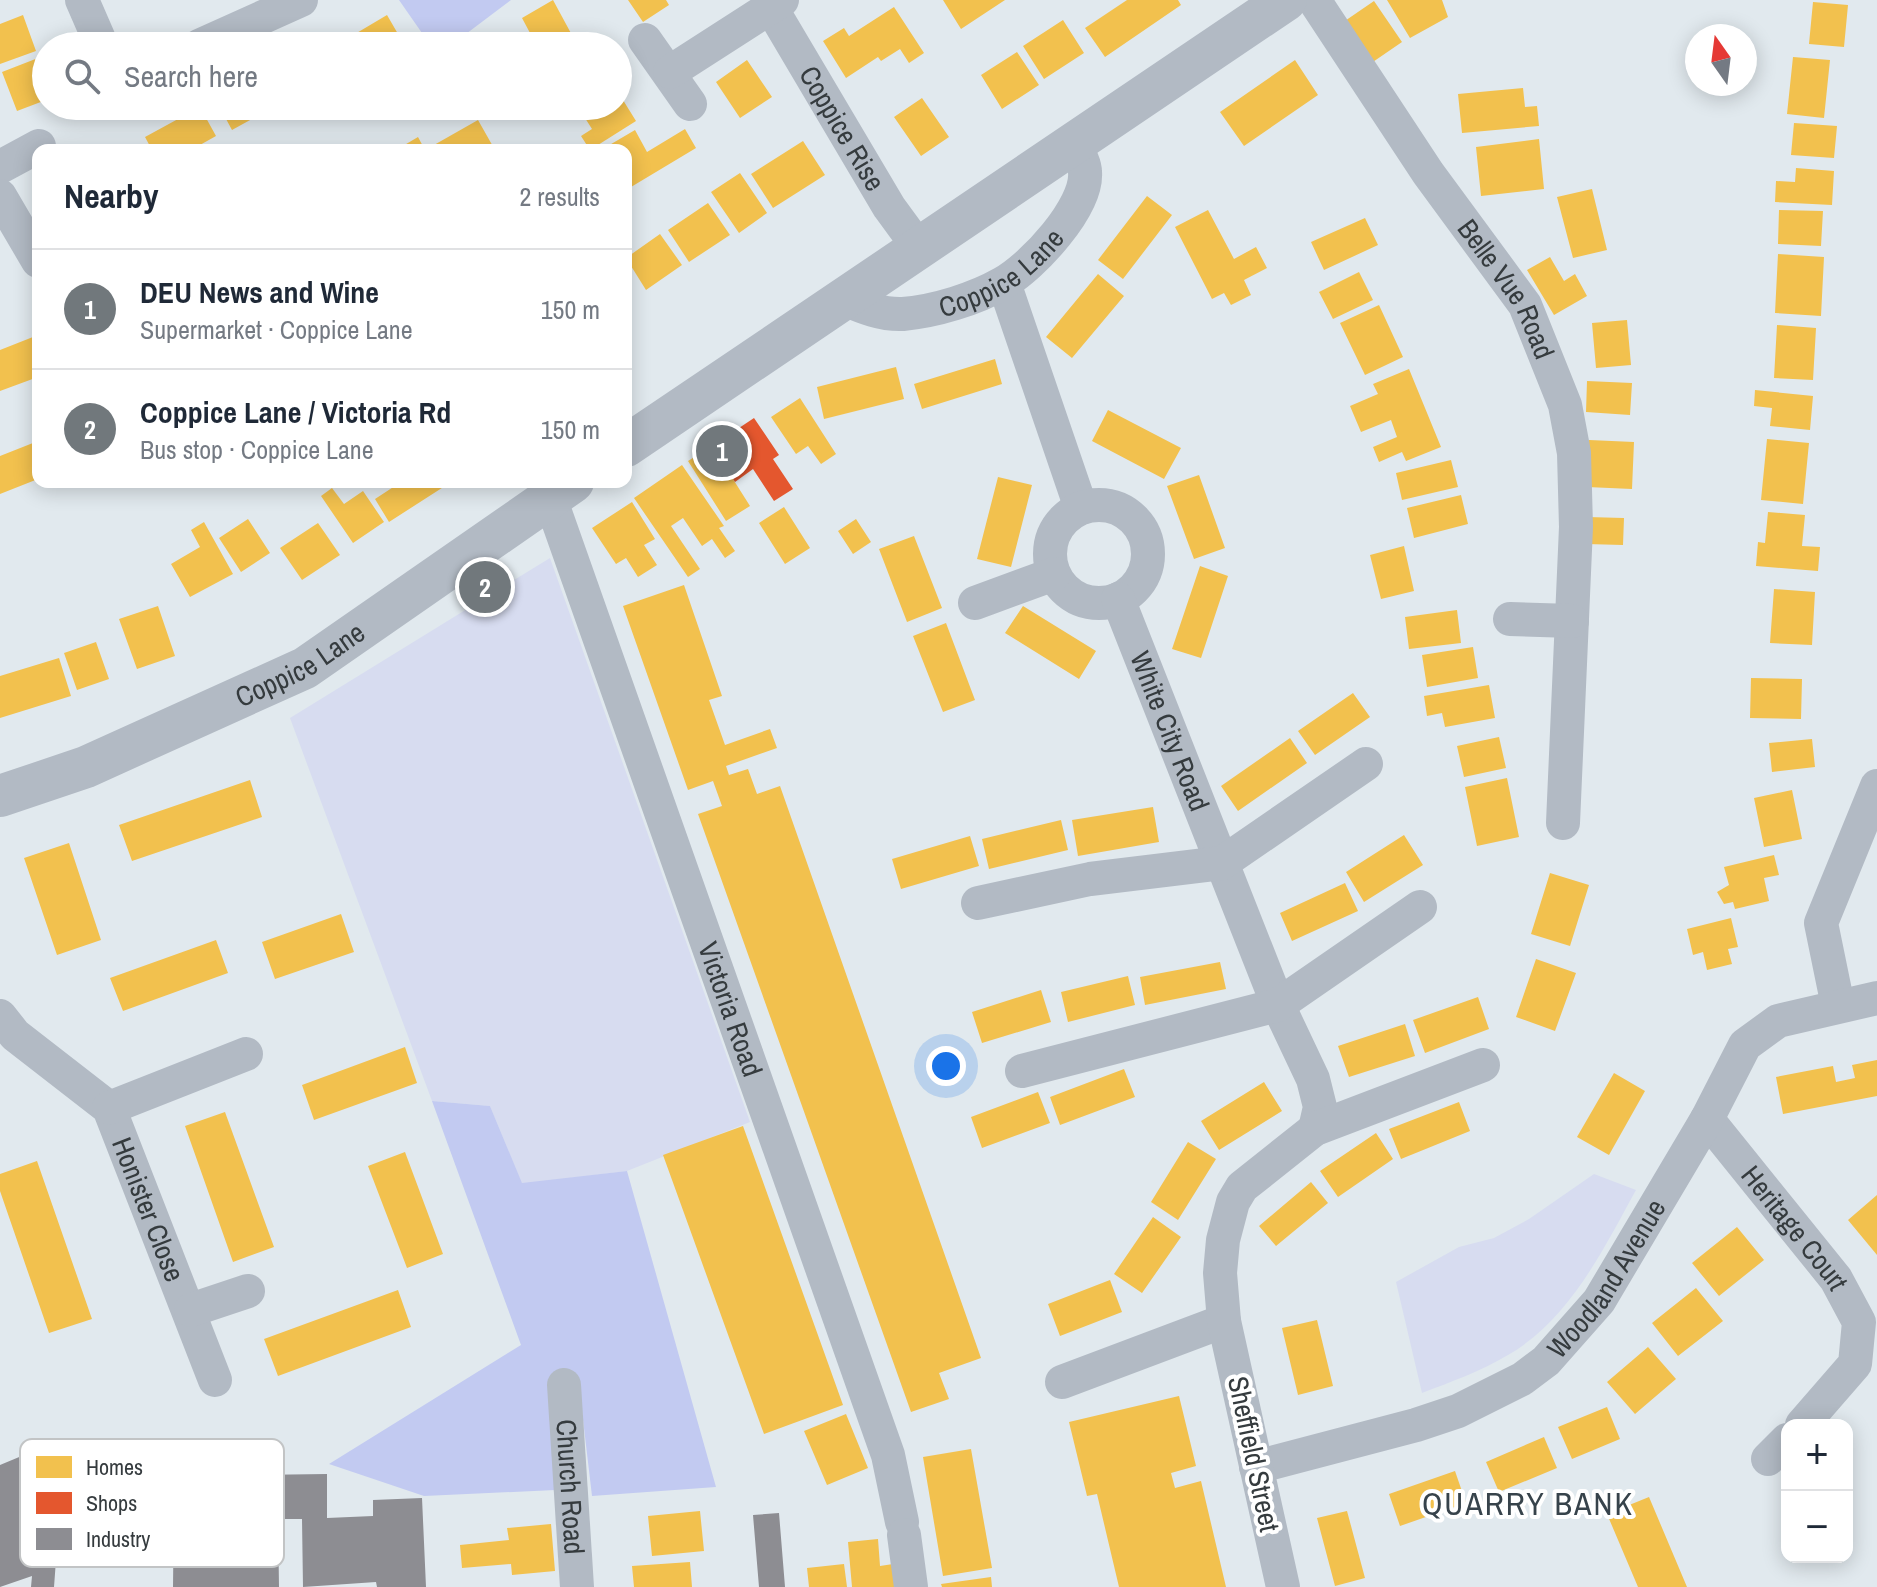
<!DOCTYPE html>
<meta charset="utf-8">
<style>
:root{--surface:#fff;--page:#f2f2f3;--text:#1f2937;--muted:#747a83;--line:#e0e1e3;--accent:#71787c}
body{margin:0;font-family:"Archivo Narrow",sans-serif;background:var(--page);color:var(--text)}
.controls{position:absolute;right:24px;bottom:24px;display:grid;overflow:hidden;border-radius:16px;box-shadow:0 4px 20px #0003}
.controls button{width:72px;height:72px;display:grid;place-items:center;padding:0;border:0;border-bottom:2px solid var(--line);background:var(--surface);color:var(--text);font:40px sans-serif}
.compass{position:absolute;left:1685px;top:24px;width:72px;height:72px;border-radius:50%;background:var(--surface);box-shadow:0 4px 20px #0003;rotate:346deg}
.you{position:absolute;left:946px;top:1066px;width:28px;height:28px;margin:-20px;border:6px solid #fff;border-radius:50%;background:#1a73e8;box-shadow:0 0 0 12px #1a73e833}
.badge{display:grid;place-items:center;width:52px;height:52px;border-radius:50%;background:var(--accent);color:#fff;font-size:26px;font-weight:700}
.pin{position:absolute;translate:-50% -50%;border:4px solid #fff;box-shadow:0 2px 8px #0006}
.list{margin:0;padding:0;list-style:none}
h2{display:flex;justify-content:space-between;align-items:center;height:104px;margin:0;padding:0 32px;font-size:34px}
h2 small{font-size:26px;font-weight:400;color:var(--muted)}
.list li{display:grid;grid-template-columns:52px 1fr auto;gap:24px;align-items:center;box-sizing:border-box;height:120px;padding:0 32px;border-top:2px solid var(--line)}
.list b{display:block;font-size:30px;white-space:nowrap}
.list p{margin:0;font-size:26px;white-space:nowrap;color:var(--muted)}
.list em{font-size:26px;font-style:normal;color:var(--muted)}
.icon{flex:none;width:44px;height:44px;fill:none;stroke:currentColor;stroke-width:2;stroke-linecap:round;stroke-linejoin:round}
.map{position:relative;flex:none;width:1877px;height:1587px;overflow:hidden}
.search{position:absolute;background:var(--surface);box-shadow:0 4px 20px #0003;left:32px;top:32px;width:600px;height:88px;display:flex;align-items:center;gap:20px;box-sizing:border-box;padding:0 28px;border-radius:44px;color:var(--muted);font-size:30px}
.panel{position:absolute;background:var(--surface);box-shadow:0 4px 20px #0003;left:32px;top:144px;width:600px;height:344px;border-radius:16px}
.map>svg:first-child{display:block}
</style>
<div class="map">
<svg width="1877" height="1587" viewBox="0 0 1877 1587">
<rect width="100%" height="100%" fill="#e1e9ee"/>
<!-- green -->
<path fill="#d7dcf0" d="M550 558 750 1122 627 1171 522 1184 490 1106 432 1101 290 718Z
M1594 1174 1636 1190C1603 1250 1569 1320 1508 1355 1481 1371 1451 1382 1422 1393L1396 1282 1459 1247 1494 1238 1529 1219Z"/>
<!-- forest -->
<path fill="#c2caf1" d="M399 0H511L450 46H431Z
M432 1101 490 1106 522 1183 627 1171 716 1487 592 1496 580 1394 555 1490 424 1496 329 1464 521 1345Z"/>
<!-- homes -->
<path fill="#f2c14e" d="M553 0 573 37 558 46H537L522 18Z
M628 0H666L669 5 643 22Z
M943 0H1005L961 29Z
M1127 0H1178L1181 5 1105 57 1085 28Z
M1387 0H1442L1448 17 1410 38Z
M1374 1 1402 42 1367 66 1339 25Z
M1813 2 1848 5 1844 47 1809 44Z
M894 7 924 53 909 63 900 49 881 61 878 57 846 78 823 41 844 28 849 36Z
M23 15 36 51 0 64V24Z
M387 15 405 46H362L355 34Z
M1063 20 1084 53 1044 79 1023 46Z
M342 34 349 46H321Z
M1017 52 1039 85 1002 109 981 75Z
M1793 57 1830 60 1824 118 1787 114Z
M38 58 46 78V100L17 111 2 72Z
M747 60 772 97 740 118 716 82Z
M1295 60 1318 95 1244 146 1220 112Z
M1523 88 1525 107 1537 106 1539 126 1462 133 1458 94Z
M618 92 636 121 590 150 581 136 592 129 578 107 618 106Z
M922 98 949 137 921 156 894 117Z
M219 106H265L268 110 232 130Z
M200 107 216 136 191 150H152L145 137Z
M478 120 495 150H437L434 145Z
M1794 123 1837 126 1834 158 1791 155Z
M685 129 696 148 626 190V150H601L635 130 647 152Z
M418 137 425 150H396Z
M1539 139 1544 189 1481 196 1476 147Z
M803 141 825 175 773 208 751 174Z
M1796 168 1834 171 1832 205 1775 202 1776 181 1795 182Z
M740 173 767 213 739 233 711 192Z
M1592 189 1607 250 1573 258 1557 197Z
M1147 196 1172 215 1123 279 1098 260Z
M708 203 730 235 689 262 668 230Z
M1208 210 1234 259 1256 247 1267 268 1244 280 1251 295 1231 305 1224 293 1212 299 1175 227Z
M1779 210 1823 211 1821 246 1778 244Z
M1365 218 1378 245 1324 270 1311 242Z
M660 234 682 265 646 290 626 258Z
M1778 254 1824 257 1821 316 1775 313Z
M1550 257 1564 281 1575 274 1587 296 1554 315 1527 270Z
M1359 272 1373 300 1333 319 1319 292Z
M1098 274 1124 296 1072 358 1046 337Z
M1379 305 1403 357 1365 375 1340 323Z
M1627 320 1631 365 1596 368 1592 323Z
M1777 325 1816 328 1813 380 1774 378Z
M38 335V377L0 391V350Z
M995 359 1002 384 922 409 914 384Z
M896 367 904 399 824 419 817 387Z
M1409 369 1441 447 1406 461 1402 452 1379 462 1373 447 1397 437 1391 420 1361 432 1350 406 1378 394 1373 384Z
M1587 381 1632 383 1630 415 1586 412Z
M1755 390 1813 396 1810 430 1770 426 1772 408 1754 406Z
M800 398 836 454 821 464 808 446 796 454 771 417Z
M1108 410 1181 448 1164 479 1092 441Z
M1767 439 1809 443 1803 504 1761 500Z
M1589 440 1634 442 1632 489 1587 487Z
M38 441V479L0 494V456Z
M712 446 750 506 726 521 688 461Z
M1451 460 1458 487 1402 500 1396 473Z
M682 465 724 526 719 528 735 551 725 558 712 539 702 546 683 518 671 526 700 569 688 577 634 498Z
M1199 475 1225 548 1194 559 1167 486Z
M998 477 1032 485 1011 567 977 559Z
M401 482H442L445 486 389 522 375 499Z
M332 488 344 504 363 491 384 522 353 543 321 496Z
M1461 495 1468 524 1414 538 1407 508Z
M632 502 655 539 644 545 657 565 638 577 626 558 616 564 592 528Z
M784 507 810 548 785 564 759 523Z
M1768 512 1805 515 1802 546 1820 547 1818 571 1756 566 1758 542 1765 543Z
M1587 517 1624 518 1623 545 1586 544Z
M248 519 270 553 241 572 219 538Z
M856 519 871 542 853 554 838 531Z
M204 522 233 574 190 597 171 564 200 547 191 530Z
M318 523 340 555 302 580 280 548Z
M914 536 942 608 907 622 879 549Z
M1404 546 1414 591 1381 599 1370 555Z
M1200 566 1228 576 1201 658 1172 649Z
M684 585 722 696 709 700 725 745 770 729 777 748 726 766 729 775 748 769 757 794 780 786 981 1358 939 1373 949 1399 911 1412 698 814 722 806 713 781 688 790 623 606Z
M1774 589 1815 592 1812 645 1770 643Z
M158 606 175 656 137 669 119 619Z
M1023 606 1096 651 1079 679 1005 633Z
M1457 610 1461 643 1409 649 1405 617Z
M946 623 975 700 943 712 913 636Z
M96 642 109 679 77 690 64 653Z
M1473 647 1478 678 1427 687 1422 655Z
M59 658 71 696 0 718V676Z
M1751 678 1802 679 1801 719 1750 718Z
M1489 685 1495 718 1445 727 1442 713 1427 716 1424 696Z
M1353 693 1370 717 1315 755 1298 731Z
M1499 737 1506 768 1464 777 1457 746Z
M1290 738 1307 763 1238 811 1221 786Z
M1812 739 1815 767 1772 772 1769 743Z
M1507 778 1519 837 1477 846 1465 787Z
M250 780 262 817 132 861 119 825Z
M1792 790 1802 839 1764 847 1754 798Z
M1153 807 1159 842 1078 856 1072 820Z
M1061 820 1068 850 989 869 982 839Z
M1404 835 1423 865 1364 902 1346 872Z
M970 836 979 866 901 889 892 859Z
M69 843 101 940 57 955 24 858Z
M1774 855 1779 875 1764 878 1769 901 1735 909 1733 902 1724 904 1717 892 1729 885 1724 867Z
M1550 873 1589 885 1570 946 1531 934Z
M1345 883 1358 911 1292 941 1280 913Z
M341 914 354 952 275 979 262 942Z
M1731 918 1738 947 1728 949 1732 964 1707 970 1703 952 1693 955 1687 929Z
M216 940 228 973 123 1011 110 978Z
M1536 959 1576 973 1555 1031 1516 1017Z
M1220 962 1226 989 1145 1005 1140 977Z
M1128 976 1135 1005 1068 1022 1061 992Z
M1041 990 1051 1022 982 1043 972 1012Z
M1478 997 1489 1029 1425 1053 1413 1020Z
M1405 1024 1415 1056 1349 1077 1338 1046Z
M405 1047 417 1083 314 1120 302 1085Z
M1877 1060V1096L1783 1114 1776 1077 1833 1066 1836 1082 1855 1078 1852 1065Z
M1124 1069 1135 1097 1060 1125 1050 1097Z
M1614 1073 1645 1091 1609 1155 1577 1137Z
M1264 1082 1282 1111 1219 1150 1201 1121Z
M1038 1092 1050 1123 982 1148 971 1117Z
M1459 1102 1470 1131 1401 1159 1389 1129Z
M225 1112 274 1247 233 1262 185 1126Z
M743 1126 843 1405 764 1434 663 1155Z
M1376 1133 1393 1159 1338 1197 1320 1171Z
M1188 1142 1216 1159 1178 1220 1151 1202Z
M405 1152 443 1254 407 1268 368 1166Z
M37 1161 92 1319 49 1333 0 1191V1174Z
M1311 1182 1328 1203 1276 1246 1259 1226Z
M1877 1195V1255L1848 1220Z
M1153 1217 1181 1237 1142 1293 1114 1274Z
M1737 1227 1764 1260 1719 1296 1692 1263Z
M1110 1280 1122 1312 1060 1336 1048 1304Z
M1696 1288 1723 1321 1678 1356 1652 1323Z
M398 1290 411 1327 278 1376 264 1339Z
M1317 1320 1333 1386 1298 1395 1282 1328Z
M1648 1347 1676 1379 1635 1414 1607 1382Z
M1179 1396 1196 1466 1171 1473 1175 1488 1201 1481 1226 1587H1119L1097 1494 1087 1496 1069 1422Z
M1607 1407 1620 1439 1572 1459 1558 1427Z
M846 1414 868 1468 827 1485 804 1431Z
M1544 1437 1557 1468 1499 1492 1486 1462Z
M971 1449 992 1568 943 1576 923 1457Z
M1455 1471 1466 1503 1400 1526 1389 1494Z
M1649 1497 1687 1587H1638L1607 1514Z
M700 1511 704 1551 652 1556 648 1516Z
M1347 1511 1365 1578 1335 1586 1317 1518Z
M551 1524 555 1571 512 1575 511 1564 462 1568 460 1545 509 1540 507 1528Z
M878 1539 880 1566 893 1564 896 1587H852L848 1542Z
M690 1562 692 1587H634L632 1566Z
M844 1564 847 1587H809L807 1568Z
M991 1577 992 1587H942L941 1584Z"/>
<!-- shops -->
<path fill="#e4572e" d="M754 418 779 455 773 459 793 489 774 501 753 469 735 482 712 446Z"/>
<!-- industry -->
<path fill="#8d8d92" d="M36 1450 58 1504 62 1486 105 1487 106 1479 155 1480 154 1547 104 1546 106 1560H56L54 1587H31L32 1576 0 1587V1465Z
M327 1474V1518L373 1516V1500L422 1498 426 1587H377L376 1582 303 1587 302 1519H278L279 1587H173L174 1499H209V1519H251V1475Z
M779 1513 785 1587H759L753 1515Z"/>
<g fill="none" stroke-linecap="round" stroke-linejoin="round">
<!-- minor -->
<g stroke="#b2bac4" stroke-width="34">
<path d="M82 0 102 46"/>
<path id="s1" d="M1314 0 1428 173 1525 305 1565 405 1574 453 1576 527 1563 823"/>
<path id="s2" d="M770 6 889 207 919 248"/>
<path d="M645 40 690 104"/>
<path d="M199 46 301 0"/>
<path d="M670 72 782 0"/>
<path d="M0 167 39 146"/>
<path d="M0 196 38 261"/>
<path d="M1004 283 1081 508"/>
<path id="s3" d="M844 299C863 307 882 315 903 314 936 311 975 299 1003 283 1032 267 1088 207 1085 172 1085 163 1078 152 1074 144"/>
<path id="s4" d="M550 498 888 1455 902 1522"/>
<circle cx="1099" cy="554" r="49"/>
<path id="s5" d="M1118 599 1278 1005 1313 1079 1320 1107 1315 1129"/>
<path d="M975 603 1054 574"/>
<path d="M1510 619 1572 621"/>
<path d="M978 903 1090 879 1222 863 1366 764"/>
<path d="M1838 1006 1821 923 1877 786"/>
<path id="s6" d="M0 1016 15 1035 109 1108 215 1380"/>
<path d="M1022 1071 1278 1005 1420 907"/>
<path d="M109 1108 246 1054"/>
<path id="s7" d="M1707 1119 1836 1279 1859 1322 1855 1364 1802 1425"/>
<path d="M191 1310 248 1291"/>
<path d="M1062 1382 1224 1321"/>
<path id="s8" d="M564 1385 577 1587"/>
<path d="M1768 1459 1787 1440"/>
<path id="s9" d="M1256 1467 1416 1425 1458 1411 1522 1379 1546 1361 1599 1301 1707 1119 1745 1045 1778 1021 1877 998"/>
<path d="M904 1535 911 1587"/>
<path d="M1283 1587 1224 1321 1220 1273 1223 1240 1233 1202 1242 1187 1315 1129 1483 1065"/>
</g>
<!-- tertiary -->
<g stroke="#b2bac4" stroke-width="42">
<path d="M626 446 1286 0"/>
<path id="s10" d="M0 796 86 767 305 668 573 482"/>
</g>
</g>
<g text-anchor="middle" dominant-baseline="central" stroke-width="8" stroke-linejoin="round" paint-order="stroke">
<!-- street labels -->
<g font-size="28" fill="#353b3e" stroke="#fff">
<text stroke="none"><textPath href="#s2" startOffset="142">Coppice Rise</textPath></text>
<text stroke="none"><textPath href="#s3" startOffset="170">Coppice Lane</textPath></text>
<text stroke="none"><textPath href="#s1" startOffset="348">Belle Vue Road</textPath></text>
<text stroke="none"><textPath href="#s10" startOffset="328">Coppice Lane</textPath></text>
<text stroke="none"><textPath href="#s5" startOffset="142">White City Road</textPath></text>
<text stroke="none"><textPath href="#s4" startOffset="542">Victoria Road</textPath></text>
<text stroke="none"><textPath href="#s6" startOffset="252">Honister Close</textPath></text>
<text stroke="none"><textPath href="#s7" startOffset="140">Heritage Court</textPath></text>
<text stroke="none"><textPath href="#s9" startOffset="414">Woodland Avenue</textPath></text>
<text transform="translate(1254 1454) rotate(78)">Sheffield Street</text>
<text stroke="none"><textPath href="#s8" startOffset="102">Church Road</textPath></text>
</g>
<!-- quarter labels -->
<g font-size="32" letter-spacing="2" fill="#37434b" stroke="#fff">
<text x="1528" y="1503">QUARRY BANK</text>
</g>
</g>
<!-- legend -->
<rect x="20" y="1439" width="264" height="128" rx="12" fill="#fff" stroke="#c2c4c5" stroke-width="2"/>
<rect x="36" y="1456" width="36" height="22" fill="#f2c14e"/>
<rect x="36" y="1492" width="36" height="22" fill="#e4572e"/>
<rect x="36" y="1528" width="36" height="22" fill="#8d8d92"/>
<g font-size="22" fill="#353b3e">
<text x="86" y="1475">Homes</text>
<text x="86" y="1511">Shops</text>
<text x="86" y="1547">Industry</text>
</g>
</svg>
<div class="controls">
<button>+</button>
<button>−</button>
</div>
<svg class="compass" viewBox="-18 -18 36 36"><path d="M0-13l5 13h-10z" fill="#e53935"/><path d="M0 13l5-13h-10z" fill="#747a83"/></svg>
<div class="you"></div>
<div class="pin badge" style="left:722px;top:451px">1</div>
<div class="pin badge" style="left:485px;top:587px">2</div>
<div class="search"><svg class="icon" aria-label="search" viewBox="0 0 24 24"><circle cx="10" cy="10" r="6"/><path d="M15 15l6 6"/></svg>Search here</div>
<section class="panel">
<h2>Nearby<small>2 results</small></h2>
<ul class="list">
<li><span class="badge">1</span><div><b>DEU News and Wine</b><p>Supermarket · Coppice Lane</p></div><em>150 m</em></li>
<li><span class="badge">2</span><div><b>Coppice Lane / Victoria Rd</b><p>Bus stop · Coppice Lane</p></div><em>150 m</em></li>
</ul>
</section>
</div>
